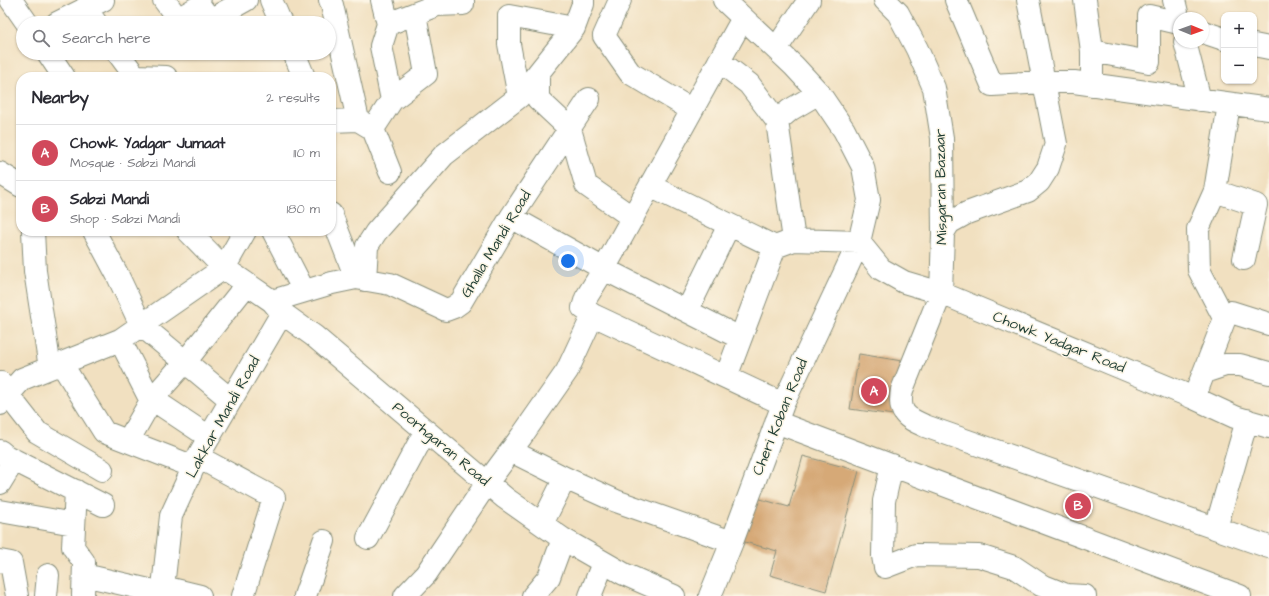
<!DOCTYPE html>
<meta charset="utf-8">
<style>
:root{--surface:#fff;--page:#f7f7f7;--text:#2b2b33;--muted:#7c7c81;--line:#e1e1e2;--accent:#d1495b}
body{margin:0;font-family:"Architects Daughter",sans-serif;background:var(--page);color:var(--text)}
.controls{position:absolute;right:12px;top:12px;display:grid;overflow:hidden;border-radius:8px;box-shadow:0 1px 3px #0004}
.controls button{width:36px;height:36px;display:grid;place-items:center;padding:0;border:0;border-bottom:1px solid var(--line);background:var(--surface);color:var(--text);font:20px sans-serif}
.compass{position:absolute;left:1173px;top:12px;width:36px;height:36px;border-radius:50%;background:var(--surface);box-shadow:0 1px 3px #0004;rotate:91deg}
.you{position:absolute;left:568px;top:261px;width:14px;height:14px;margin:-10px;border:3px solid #fff;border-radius:50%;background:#1a73e8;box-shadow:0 0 0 6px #1a73e833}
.badge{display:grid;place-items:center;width:26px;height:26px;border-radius:50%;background:var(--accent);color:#fff;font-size:13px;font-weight:700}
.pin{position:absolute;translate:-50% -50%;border:2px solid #fff;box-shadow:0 1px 4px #0006}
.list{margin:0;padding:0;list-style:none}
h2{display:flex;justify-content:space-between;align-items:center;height:52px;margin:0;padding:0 16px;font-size:17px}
h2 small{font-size:13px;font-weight:400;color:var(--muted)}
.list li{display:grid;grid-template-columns:26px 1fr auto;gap:12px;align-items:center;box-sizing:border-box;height:56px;padding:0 16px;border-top:1px solid var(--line)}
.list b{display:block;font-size:15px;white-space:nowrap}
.list p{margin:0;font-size:13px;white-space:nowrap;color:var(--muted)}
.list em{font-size:13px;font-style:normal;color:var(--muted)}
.icon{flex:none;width:22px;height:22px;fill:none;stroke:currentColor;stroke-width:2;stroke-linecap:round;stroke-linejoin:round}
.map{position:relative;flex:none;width:1269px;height:596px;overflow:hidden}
.search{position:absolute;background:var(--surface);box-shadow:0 1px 3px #0004;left:16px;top:16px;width:320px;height:44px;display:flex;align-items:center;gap:10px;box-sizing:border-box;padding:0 14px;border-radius:22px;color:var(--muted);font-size:15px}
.panel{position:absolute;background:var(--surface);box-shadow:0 1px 3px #0004;left:16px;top:72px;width:320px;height:164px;border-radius:16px}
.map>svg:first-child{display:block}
</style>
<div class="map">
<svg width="1269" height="596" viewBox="0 0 1269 596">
<rect width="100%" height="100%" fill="#fcf5e5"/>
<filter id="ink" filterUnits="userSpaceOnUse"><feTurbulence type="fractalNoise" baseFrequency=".025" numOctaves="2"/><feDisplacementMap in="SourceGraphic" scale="8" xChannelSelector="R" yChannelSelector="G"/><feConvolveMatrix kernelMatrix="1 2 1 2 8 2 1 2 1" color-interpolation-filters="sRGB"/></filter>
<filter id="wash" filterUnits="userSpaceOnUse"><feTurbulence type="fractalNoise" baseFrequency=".012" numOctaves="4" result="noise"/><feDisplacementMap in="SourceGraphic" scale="16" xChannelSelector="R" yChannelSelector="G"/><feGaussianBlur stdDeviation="0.9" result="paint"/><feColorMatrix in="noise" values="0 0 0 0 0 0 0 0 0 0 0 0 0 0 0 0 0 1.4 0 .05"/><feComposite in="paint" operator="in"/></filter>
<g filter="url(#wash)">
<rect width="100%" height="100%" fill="#f1e0c0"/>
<g id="blocks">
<!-- building -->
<path fill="#d6a977" d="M859 354 902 361 894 415 850 409Z
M803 456 859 471 826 591 770 575 777 551 741 541 753 497 789 507Z"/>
</g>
</g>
<g filter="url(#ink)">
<use href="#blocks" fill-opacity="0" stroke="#888e7a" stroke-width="1"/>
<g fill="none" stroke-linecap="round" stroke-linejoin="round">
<!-- minor casing -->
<g stroke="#888e7a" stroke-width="24">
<path id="minor" d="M11 0 27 23
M164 0 178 19 200 6 210 20 246 0
M271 0 281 23
M330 0 332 5 358 120
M382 0 388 24
M620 0 604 36 630 73 692 110
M885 0 898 13 917 49 934 88 942 138 943 233 941 293 902 390C898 413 905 417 925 426L1269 547
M956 0 992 85 1043 82H1074L1269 109
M1085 0 1092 51
M1174 0 1179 21
M85 8 96 23
M743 18 604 269 586 298 583 308 593 315 783 404
M57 23 103 0
M1203 32 1224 39
M1185 42 1200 100
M1254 45 1269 48
M776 49 809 0
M48 53 64 77
M118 53 135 76 166 77
M294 53 304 77
M719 61 749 84 777 121
M538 74V99L570 129 586 185 633 218
M1092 85V51L1149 62V16L1179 23
M519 97 509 44V16L574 28
M392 100 426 74 415 14
M331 121 358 120 373 129 390 172
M373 129 392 100 381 46 388 24 437 5 463 4V0
M0 173 21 186
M650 186 775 247 794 240 859 242
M1215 191 1256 205 1244 259
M331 214 356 278
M511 217 604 269 740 338
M33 231 35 271 50 368
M94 231 117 274 141 325 231 400
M188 231 224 268 272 301 282 313 314 336 505 498 563 539 624 574 674 596
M273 231 304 291
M943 233 949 223 967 213 1028 191 1039 182 1048 168 1056 144 1028 0
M794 240 777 121 790 110 819 93
M859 242 881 269 904 282 941 293 1194 398 1235 417 1269 427
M365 280 367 246 376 232 444 155 519 97 574 28 583 4V0
M272 301 332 283 356 278 390 284 446 310 454 307 461 302 511 217 589 99
M687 311 729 225
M1224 318 1199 270 1198 229 1215 191 1229 104
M120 340 149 397 209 437
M61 363 104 432 194 467
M1204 372 1225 365H1240L1269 373
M726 377 775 247
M1 383 8 395 37 432 102 470
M1194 398 1227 313 1231 312 1269 324
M0 404 22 379 120 340 224 268 245 231
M776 422 1240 596
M128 441 152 399 185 362 247 284
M0 451 6 456 103 505
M511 451 565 478
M198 457 274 498 243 596
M892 465 884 501 883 556 885 567 916 555 979 556 1014 567 1041 585 1066 595 1085 596
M0 483 14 460
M76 491 73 547 84 562 83 596
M0 511 74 524
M542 524 565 478 616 501 732 542
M1216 528 1247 420
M368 538 425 432
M0 561 11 563 17 596
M84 575 162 593
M163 587 200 596
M46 596 48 575
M162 596 171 516 200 453 282 313
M305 596 324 541
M405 596 426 574 487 483 521 437 567 371 593 315
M533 596 549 577 563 539
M590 596 603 563
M710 596 732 542 783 404 859 242 869 200 863 167 844 130 819 93 794 66 724 0"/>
</g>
<!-- minor -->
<use href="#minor" stroke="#fff" stroke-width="22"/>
</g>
</g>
<g text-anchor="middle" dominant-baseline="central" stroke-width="3" stroke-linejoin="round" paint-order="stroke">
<!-- street labels -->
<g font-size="15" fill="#1f3d34" stroke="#fcf5e5">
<text transform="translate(941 187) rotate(-91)">Misgaran Bazaar</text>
<text transform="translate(496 244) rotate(-59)">Ghalla Mandi Road</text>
<text transform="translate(1059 342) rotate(22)">Chowk Yadgar Road</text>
<text transform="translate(223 417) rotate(-61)">Lakkar Mandi Road</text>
<text transform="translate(780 417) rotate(-68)">Cheri Koban Road</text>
<text transform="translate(441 444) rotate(40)">Poorhgaran Road</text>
</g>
</g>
</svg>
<div class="controls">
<button>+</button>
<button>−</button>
</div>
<svg class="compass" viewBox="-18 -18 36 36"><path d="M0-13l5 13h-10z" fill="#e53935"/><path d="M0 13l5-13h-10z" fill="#7c7c81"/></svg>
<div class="you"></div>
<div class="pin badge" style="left:874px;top:391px">A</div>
<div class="pin badge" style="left:1078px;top:506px">B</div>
<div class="search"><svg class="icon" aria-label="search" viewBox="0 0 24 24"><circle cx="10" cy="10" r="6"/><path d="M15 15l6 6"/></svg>Search here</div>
<section class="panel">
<h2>Nearby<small>2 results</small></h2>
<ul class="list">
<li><span class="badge">A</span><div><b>Chowk Yadgar Jumaat</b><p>Mosque · Sabzi Mandi</p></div><em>110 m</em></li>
<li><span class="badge">B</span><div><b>Sabzi Mandi</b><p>Shop · Sabzi Mandi</p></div><em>180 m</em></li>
</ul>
</section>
</div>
